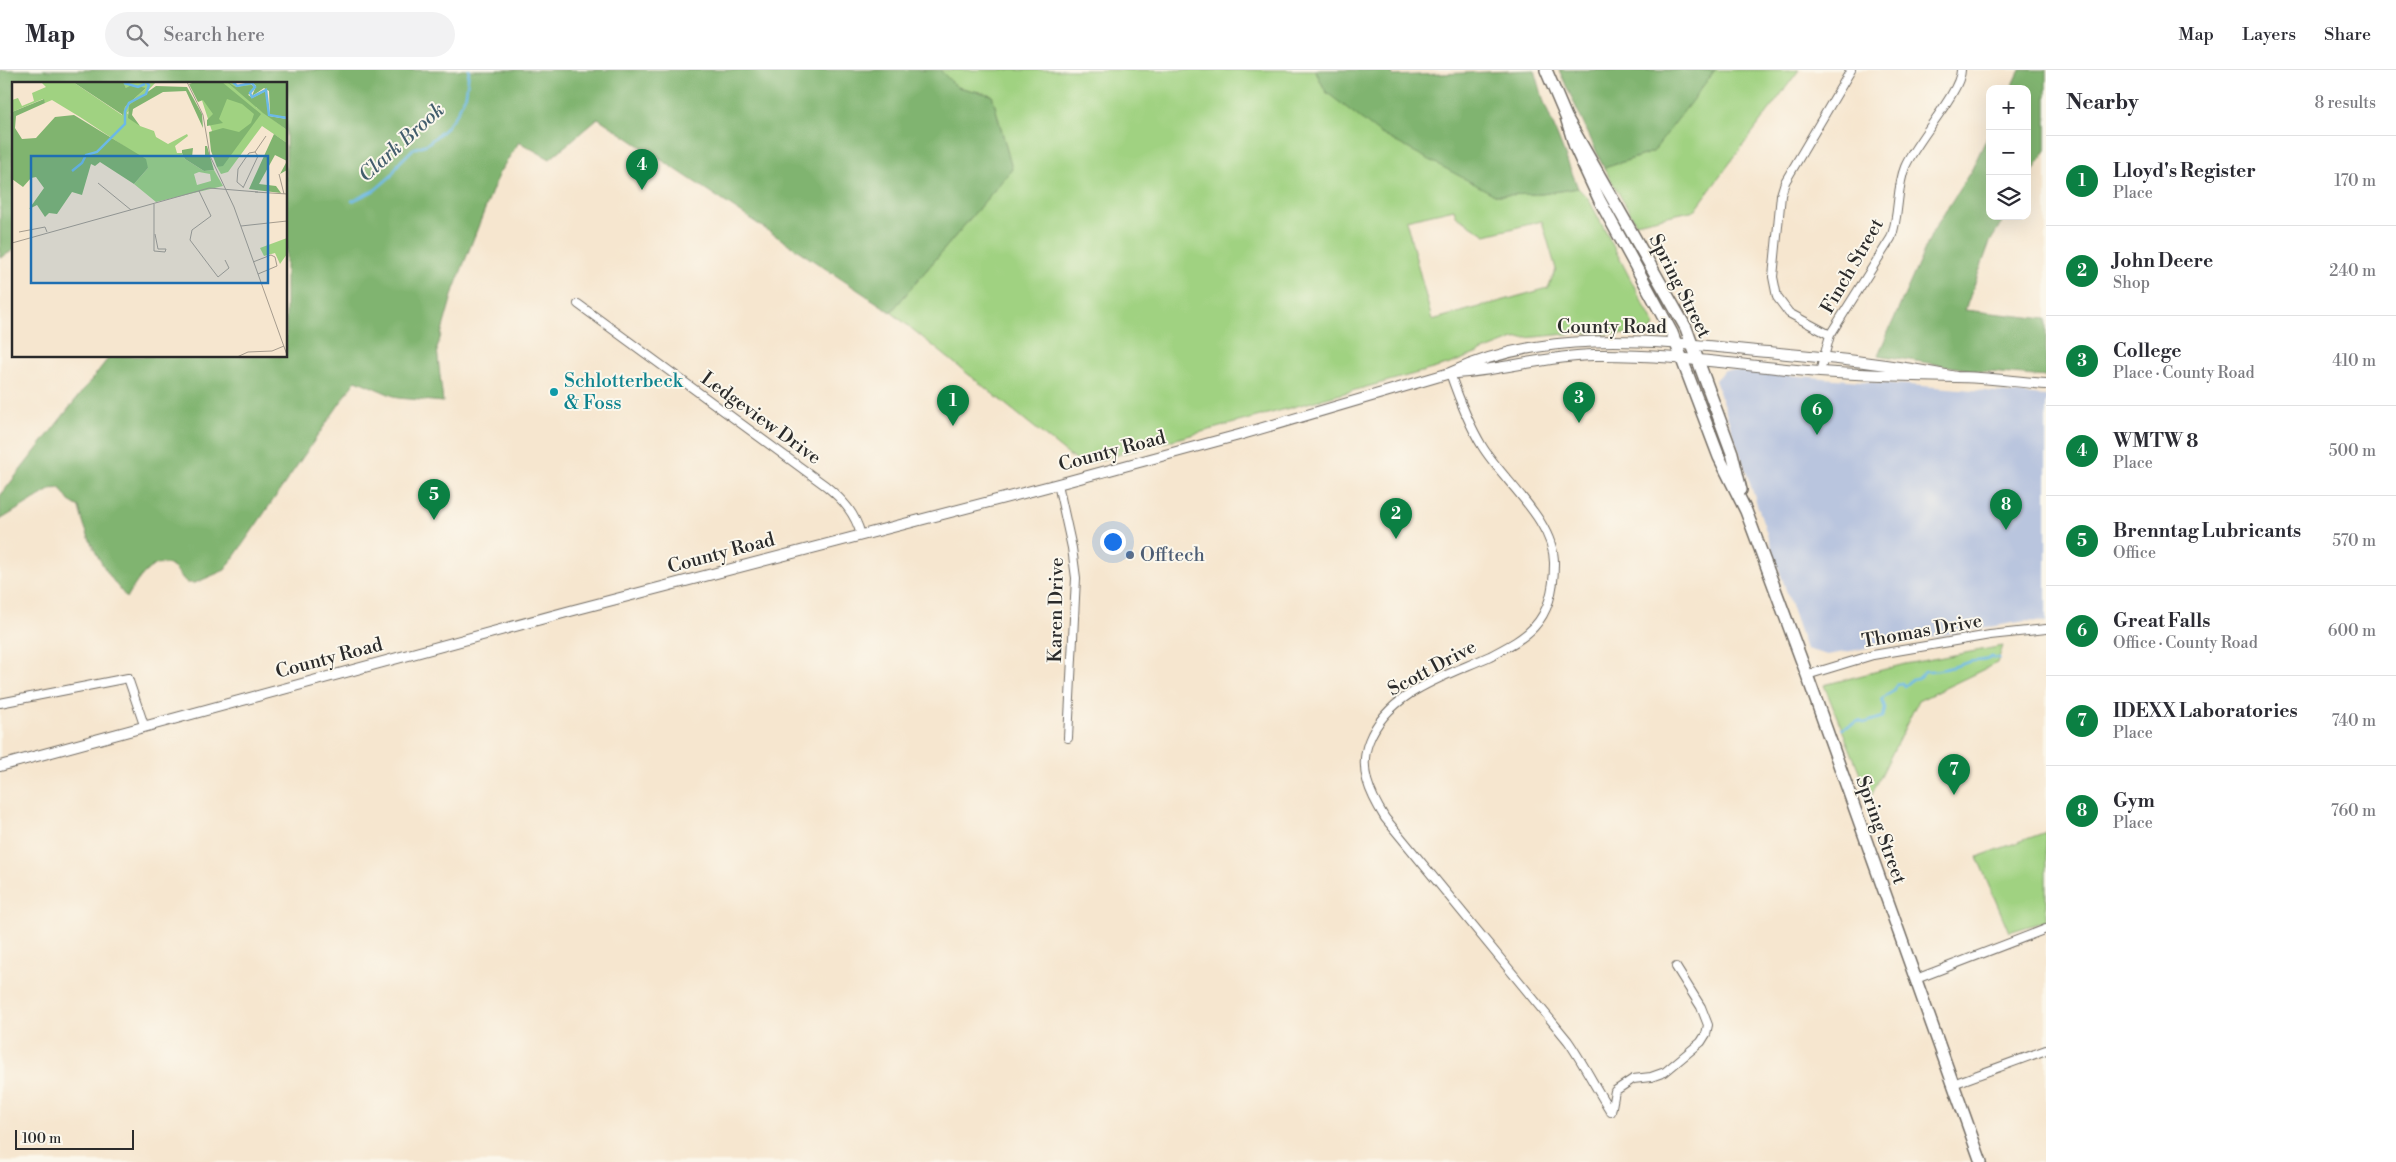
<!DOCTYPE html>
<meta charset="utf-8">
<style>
:root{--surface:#fff;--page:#f2f2f3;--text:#2b2b33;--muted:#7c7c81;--line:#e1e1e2;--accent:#0b8043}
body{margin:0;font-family:"Libre Bodoni",serif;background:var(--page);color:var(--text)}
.controls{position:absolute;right:15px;top:15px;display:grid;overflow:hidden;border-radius:10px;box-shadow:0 5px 20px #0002}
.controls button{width:45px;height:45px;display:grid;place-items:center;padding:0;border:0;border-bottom:1px solid var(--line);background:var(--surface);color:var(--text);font:25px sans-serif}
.scale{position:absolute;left:15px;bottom:12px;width:119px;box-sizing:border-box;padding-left:5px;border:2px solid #2b2b2b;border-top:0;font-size:14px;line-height:18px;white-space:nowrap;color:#2b2b2b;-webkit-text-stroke:4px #fbf7ec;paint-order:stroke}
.you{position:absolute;left:1112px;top:471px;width:18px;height:18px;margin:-12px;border:4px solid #fff;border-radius:50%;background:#1a73e8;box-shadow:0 0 0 8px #1a73e833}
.badge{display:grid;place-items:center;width:32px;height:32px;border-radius:50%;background:var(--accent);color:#fff;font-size:16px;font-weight:700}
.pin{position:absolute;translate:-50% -41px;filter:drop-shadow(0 1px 2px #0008)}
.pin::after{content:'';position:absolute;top:26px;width:18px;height:15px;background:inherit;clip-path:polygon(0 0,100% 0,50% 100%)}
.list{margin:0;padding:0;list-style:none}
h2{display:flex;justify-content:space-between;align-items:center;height:65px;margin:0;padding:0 20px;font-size:21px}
h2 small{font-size:16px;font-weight:400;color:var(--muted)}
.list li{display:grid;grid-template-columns:32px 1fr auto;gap:15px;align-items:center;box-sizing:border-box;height:90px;padding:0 20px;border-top:1px solid var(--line)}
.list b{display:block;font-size:19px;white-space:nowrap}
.list p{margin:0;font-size:16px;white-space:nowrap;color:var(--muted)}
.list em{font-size:16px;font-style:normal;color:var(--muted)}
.icon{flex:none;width:28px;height:28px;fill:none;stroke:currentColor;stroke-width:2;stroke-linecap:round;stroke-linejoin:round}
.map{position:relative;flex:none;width:2046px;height:1092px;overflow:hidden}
header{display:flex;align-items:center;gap:30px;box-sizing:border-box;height:70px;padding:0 25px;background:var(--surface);border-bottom:1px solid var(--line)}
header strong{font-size:24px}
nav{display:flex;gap:28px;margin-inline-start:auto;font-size:18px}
.search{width:350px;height:45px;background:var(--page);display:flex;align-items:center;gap:12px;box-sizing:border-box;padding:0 18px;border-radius:28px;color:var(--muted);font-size:19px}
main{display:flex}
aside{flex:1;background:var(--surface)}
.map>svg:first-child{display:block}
</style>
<header>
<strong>Map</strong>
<div class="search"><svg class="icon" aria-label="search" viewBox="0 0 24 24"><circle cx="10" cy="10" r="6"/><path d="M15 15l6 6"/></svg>Search here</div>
<nav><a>Map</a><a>Layers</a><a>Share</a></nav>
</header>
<main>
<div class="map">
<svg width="2046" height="1092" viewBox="0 0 2046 1092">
<rect width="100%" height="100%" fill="#fbf7ec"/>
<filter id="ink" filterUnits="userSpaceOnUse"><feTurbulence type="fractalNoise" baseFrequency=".02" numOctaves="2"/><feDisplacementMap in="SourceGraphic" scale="10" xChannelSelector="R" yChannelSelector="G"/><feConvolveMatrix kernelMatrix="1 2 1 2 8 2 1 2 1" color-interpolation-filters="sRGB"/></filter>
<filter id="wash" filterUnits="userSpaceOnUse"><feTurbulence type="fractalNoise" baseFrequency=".0096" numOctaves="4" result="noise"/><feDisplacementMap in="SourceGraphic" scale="20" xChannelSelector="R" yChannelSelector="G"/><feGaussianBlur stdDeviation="1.12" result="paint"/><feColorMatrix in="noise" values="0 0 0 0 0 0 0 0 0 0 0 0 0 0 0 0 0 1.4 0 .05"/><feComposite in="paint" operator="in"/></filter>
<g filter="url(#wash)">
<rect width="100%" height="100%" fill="#f6e6cf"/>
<!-- industrial -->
<path fill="#b9c5de" d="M1725 300 2046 326V552L2025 551 1827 585 1806 579 1715 310Z"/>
<!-- green -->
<path fill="#a0d281" stroke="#667e56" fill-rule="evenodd" d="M940 0H1315L1326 22 1495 125 1542 124 1578 118 1588 128 1655 256 1645 265 1578 263 1514 269 1447 295 1081 395 891 242 1012 99 992 25 957 17ZM1454 139 1456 146 1486 165 1542 151 1556 199 1548 218 1432 250 1406 150Z
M1627 0H1799L1695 140 1636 153 1604 98 1653 82Z
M2003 576 1997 593 1918 631 1870 728 1824 615 1905 594Z
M2046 762V851L2009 862 1977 787Z"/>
<!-- forest -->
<path fill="#80b46f" stroke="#56704d" d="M0 0H940L957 17 992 25 1012 99 891 242 598 48 550 89 519 72 499 103 454 219 437 279 443 332 398 328 356 310 225 500 195 513H187C182 509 179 502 174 498 153 482 135 514 127 528 104 502 87 471 79 437L69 431 60 418 51 419 0 450V426L110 286H286V14H14V180L0 188Z
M1315 0H1391L1393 6 1535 0 1544 32 1578 118 1542 124 1495 125 1381 64 1326 22Z
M1559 0H1715L1653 82 1604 98Z
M2020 0H2046V80L2027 112V19H2011Z
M1990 61V146H2006L1990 172 1965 240 2046 249V307L1978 301 1878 285 1933 161 1972 99Z"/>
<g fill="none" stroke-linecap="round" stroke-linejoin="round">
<!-- stream -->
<path stroke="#6cb9e6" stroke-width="2.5" d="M352 131 375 120 391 106 399 93 413 79 427 74 444 60 457 43 466 24 469 0
M1842 659 1859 651 1864 653 1883 647 1885 639 1882 628 1894 621 1897 614 1902 613 1904 616 1911 610 1917 609 1925 601C1940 602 1955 596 1969 592 1977 589 1985 593 1991 587L1999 588"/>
</g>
</g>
<g filter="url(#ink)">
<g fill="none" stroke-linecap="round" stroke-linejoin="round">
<!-- street casing -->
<g stroke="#726c64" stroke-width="10">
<path id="street" d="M578 234 826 416C843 430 855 443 861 465
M1830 265 1789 243 1777 227 1773 207 1781 125 1785 112 1851 0
M1820 302 1830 265 1891 168C1900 144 1896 119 1905 97 1915 72 1961 22 1961 0
M1450 303C1459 329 1468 353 1482 376 1503 411 1555 451 1554 494 1554 517 1550 540 1534 557 1522 570 1505 578 1490 586 1446 606 1388 622 1369 671 1358 699 1370 724 1385 748L1568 971C1584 994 1596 1019 1611 1042
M1058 414 1072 478 1076 508 1068 668
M1807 605 1873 585 1990 565 2046 559
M0 633 128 608 144 655
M1916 909 2046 859
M1953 1014 2046 980
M1611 1042 1615 1021 1633 1009 1651 1007 1665 1002 1701 972 1706 964 1708 955 1701 937 1676 897"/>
</g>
<!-- secondary casing -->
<g stroke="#726c64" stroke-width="12">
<path id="secondary" d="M1456 303C1502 300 1547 286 1594 285 1670 284 1745 296 1820 302 1865 305 1910 306 1956 307 1986 307 2016 312 2046 314
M0 696 574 540 1058 414 1239 365 1450 303C1548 256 1663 272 1768 282 1831 288 1894 294 1956 307"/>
</g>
<!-- primary casing -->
<g stroke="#726c64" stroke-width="14">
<path id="primary" d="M1546 0 1566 47 1686 258 1732 383 1741 420
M1566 47 1575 77 1600 131 1672 263 1719 387 1746 441 1807 605 1981 1092"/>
</g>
<!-- street -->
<use href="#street" stroke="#fff" stroke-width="8"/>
<!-- secondary -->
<use href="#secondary" stroke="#fff" stroke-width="10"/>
<!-- primary -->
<use href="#primary" stroke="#fff" stroke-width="11"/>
</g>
</g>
<!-- markers -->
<circle fill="#0f9aa8" stroke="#fbf7ec" stroke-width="2" cx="554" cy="322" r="5"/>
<circle fill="#5c6f8a" stroke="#fbf7ec" stroke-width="2" cx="1130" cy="485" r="5"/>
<g text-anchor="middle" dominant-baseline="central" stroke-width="4" stroke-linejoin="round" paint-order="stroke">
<!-- street labels -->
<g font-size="19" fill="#2b2b2b" stroke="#fbf7ec">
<text transform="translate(1852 196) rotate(-60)">Finch Street</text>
<text transform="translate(1680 216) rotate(63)">Spring Street</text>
<text x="1612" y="257">County Road</text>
<text transform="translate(761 348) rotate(36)">Ledgeview Drive</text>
<text transform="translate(1112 381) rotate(-15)">County Road</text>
<text transform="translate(721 483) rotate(-15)">County Road</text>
<text transform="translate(1056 540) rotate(-89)">Karen Drive</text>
<text transform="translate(1922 561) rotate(-10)">Thomas Drive</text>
<text transform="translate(329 588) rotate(-15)">County Road</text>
<text transform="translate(1432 598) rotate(-28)">Scott Drive</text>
<text transform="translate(1881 760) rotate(70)">Spring Street</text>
</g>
<!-- culture labels -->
<g font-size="19" fill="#0d838f" stroke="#fbf7ec" text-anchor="start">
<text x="564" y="311">Schlotterbeck<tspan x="564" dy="22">&amp; Foss</tspan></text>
</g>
<!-- service labels -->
<g font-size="19" fill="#4e5e75" stroke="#fbf7ec" text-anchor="start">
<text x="1140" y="485">Offtech</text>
</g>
<!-- water labels -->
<g font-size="20" font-style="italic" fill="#425d6c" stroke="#fbf7ec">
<text transform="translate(402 73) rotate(-42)">Clark Brook</text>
</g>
</g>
<!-- overview -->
<g transform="translate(12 12)">
<rect width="275" height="275" fill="#f6e6cf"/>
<path d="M29 0H61L110 33 113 25 134 6H114L111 1 144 0 115 31 128 44 142 49 144 55 156 62 175 52 176 54 163 64 165 71H170L173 77 192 89 202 88 211 104 144 120 122 102 136 86 130 76 68 35 40 18 33 21 31 17 0 30V18L6 16 10 24 22 19 20 11 34 5ZM187 90 198 92 199 99 185 103 182 92ZM184 0H220L226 5 238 1 242 6 236 13 241 16 254 9 244 25 275 48V61L250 44 216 90 209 92 205 85 211 83ZM275 156V172L268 182 263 171 252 174 248 166Z" fill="#a0d281" fill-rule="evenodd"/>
<path d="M61 0H111L114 6 120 3 134 6 113 25 111 33ZM183 0H210L249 32 211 84 205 85 199 69 197 50 211 46 227 50 239 41 242 32 230 22 215 17 207 37 211 41 195 44V38L201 32 191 18 186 20 177 2ZM215 0 224 5 240 3 242 5 236 13 240 16 254 9 257 34 275 37V48L251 31ZM240 0H275V35L258 33 257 9 252 6 240 14 244 4ZM144 4 175 5 190 32 191 46 174 9 151 10 121 27 120 33 128 44 116 36 117 23ZM32 17 33 21 4 34 3 46 10 57 24 56 43 35 62 33 134 77 136 86 122 102 88 80 83 84 79 82 70 113 60 110 45 132 37 131 33 135 25 123 17 127 32 106 24 95 19 96 11 105 0 97V30ZM262 52 275 61V88L268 92 275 79 263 73 247 102 264 104 269 111 237 107ZM193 64H195L202 88 192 89 173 77 170 71V68L181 66 180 75 193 74Z" fill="#80b46f"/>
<path fill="none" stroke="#6cb9e6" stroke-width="2.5" d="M221 0 225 4 240 1 243 5 238 11 240 15 254 8 257 33 275 36M112 1 126 5 133 2M60 89 70 81 74 73 85 70 113 42V29L117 21 134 12 137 3 134 0"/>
<path fill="none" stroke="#a59b8d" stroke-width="1" d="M175 0 191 33 198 74 222 125 275 273M243 70 254 54M267 92 272 112M86 101 119 128M231 105 225 100 226 87 237 71 243 70M231 106 246 74 243 70M187 109 199 134 180 148 178 158 206 195 217 186 213 178M243 110 275 112M142 122V169L153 170 154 167H146L143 152M229 144 275 139M7 150 33 145 35 150M0 161 197 106 246 110M241 180 259 173 263 175 265 184 246 192M225 275 236 270 260 269 272 264"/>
<path fill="#1f6fb2" fill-opacity="0.15" stroke="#1f6fb2" stroke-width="2.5" d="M19 74H256V201H19Z"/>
<rect width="275" height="275" fill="none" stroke="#2b2b2b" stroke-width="2.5"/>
</g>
</svg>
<div class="controls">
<button>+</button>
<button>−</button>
<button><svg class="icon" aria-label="layers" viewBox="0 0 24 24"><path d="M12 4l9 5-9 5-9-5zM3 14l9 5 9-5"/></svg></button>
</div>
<div class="scale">100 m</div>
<div class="you"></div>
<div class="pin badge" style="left:953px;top:356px">1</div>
<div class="pin badge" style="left:1396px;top:469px">2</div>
<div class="pin badge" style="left:1579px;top:353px">3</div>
<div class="pin badge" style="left:642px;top:120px">4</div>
<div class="pin badge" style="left:434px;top:450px">5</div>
<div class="pin badge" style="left:1817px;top:365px">6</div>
<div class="pin badge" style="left:1954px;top:725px">7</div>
<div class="pin badge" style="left:2006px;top:460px">8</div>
</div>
<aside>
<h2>Nearby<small>8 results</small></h2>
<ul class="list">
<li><span class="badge">1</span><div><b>Lloyd's Register</b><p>Place</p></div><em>170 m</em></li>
<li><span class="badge">2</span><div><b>John Deere</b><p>Shop</p></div><em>240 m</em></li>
<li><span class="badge">3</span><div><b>College</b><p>Place · County Road</p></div><em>410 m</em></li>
<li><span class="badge">4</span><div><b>WMTW 8</b><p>Place</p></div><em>500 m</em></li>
<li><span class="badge">5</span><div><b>Brenntag Lubricants</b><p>Office</p></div><em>570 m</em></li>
<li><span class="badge">6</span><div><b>Great Falls</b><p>Office · County Road</p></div><em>600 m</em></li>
<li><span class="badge">7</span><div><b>IDEXX Laboratories</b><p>Place</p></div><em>740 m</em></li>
<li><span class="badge">8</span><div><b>Gym</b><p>Place</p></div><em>760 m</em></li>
</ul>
</aside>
</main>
